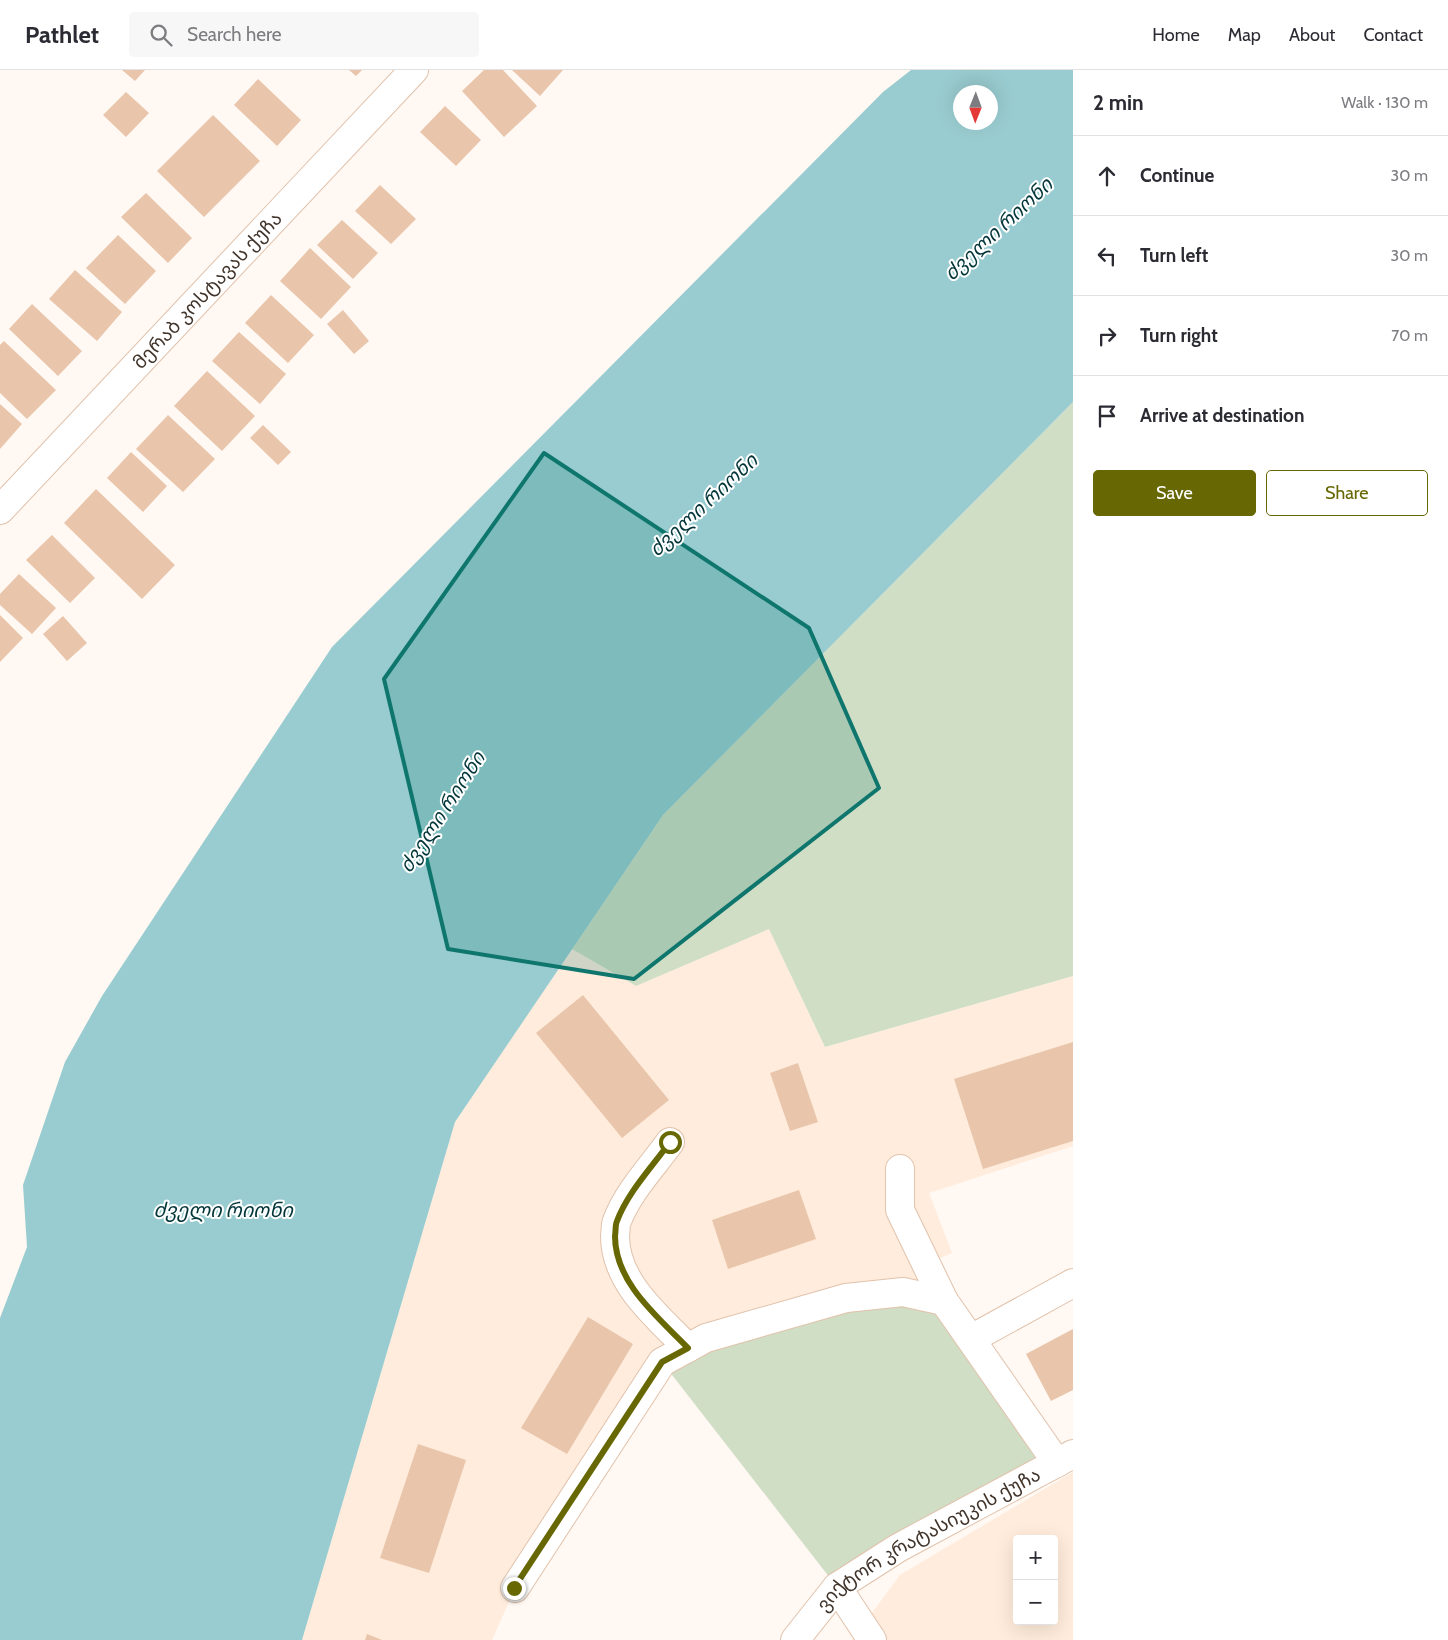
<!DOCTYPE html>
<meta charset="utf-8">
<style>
:root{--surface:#fff;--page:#f7f7f7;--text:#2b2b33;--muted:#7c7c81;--line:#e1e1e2;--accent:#676804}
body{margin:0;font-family:Cabin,"Noto Sans Georgian",sans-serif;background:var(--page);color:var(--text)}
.controls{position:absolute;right:15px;bottom:15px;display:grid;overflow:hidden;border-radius:5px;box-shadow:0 5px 20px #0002}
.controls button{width:45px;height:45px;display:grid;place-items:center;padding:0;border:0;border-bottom:1px solid var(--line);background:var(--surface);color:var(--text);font:25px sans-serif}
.compass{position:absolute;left:953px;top:15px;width:45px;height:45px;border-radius:50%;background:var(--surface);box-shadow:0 5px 20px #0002;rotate:181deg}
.stop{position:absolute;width:15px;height:15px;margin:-11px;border:4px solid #676804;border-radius:50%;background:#fff}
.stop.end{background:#676804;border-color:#fff;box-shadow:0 1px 5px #0008}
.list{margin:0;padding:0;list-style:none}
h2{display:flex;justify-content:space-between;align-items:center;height:65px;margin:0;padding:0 20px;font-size:21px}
h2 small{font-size:16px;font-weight:400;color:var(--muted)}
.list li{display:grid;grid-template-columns:32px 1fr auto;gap:15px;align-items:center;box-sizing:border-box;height:80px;padding:0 20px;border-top:1px solid var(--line)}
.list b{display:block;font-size:19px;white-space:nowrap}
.list em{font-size:16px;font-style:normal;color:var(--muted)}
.actions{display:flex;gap:10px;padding:15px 20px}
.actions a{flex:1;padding:11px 0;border:1px solid var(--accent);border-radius:5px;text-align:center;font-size:18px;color:var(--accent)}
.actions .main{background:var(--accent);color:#fff}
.icon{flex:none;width:28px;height:28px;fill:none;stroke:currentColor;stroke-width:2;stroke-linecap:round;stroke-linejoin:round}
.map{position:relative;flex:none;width:1073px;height:1570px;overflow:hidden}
header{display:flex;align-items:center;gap:30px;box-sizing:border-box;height:70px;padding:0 25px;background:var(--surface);border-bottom:1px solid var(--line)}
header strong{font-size:24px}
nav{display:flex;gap:28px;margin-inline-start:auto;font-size:18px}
.search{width:350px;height:45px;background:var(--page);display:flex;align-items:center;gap:12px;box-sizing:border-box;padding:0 18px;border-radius:5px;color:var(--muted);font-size:19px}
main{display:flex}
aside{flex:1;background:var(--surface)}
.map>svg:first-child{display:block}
</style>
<header>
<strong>Pathlet</strong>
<div class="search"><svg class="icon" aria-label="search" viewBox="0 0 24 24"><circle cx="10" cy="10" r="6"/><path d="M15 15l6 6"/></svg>Search here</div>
<nav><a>Home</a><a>Map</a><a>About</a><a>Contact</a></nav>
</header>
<main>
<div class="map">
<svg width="1073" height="1570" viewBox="0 0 1073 1570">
<rect width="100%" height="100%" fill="#fff8f3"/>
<!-- industrial -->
<path fill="#ffecdc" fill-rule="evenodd" d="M769 859 825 977 1073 906V1076L929 1123 952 1183 926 1194 944 1231 662 1292 515 1518 492 1570H302L455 1052 572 879 636 916Z
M1073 1402V1570H852L900 1505ZM1017 1469H1054V1551H1017Z"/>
<!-- green -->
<path fill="#d0dec5" d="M1073 332V906L825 977 769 859 636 916 572 879 663 745Z
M846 1228 944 1231 1057 1393 837 1517 662 1292Z"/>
<!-- water -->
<path fill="#99ccd0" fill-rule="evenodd" d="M911 0H1073V332L663 745 455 1052 302 1570H0V1248L27 1177 23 1115 65 992 102 926 332 577 883 22ZM961 22H991V52H961Z"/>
<!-- building -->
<path fill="#e9c6ab" d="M122 0H145L135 11Z
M349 0H362L356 6Z
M484 0H503L537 36 504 67 462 21Z
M512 0H563L540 26Z
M258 9 301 50 277 76 234 35Z
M126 22 149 43 126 67 103 45Z
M445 36 481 70 456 96 420 62Z
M213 45 260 91 204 147 157 101Z
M380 115 416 149 391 174 355 141Z
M146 123 192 168 168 193 121 147Z
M342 150 378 183 353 209 317 175Z
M118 165 156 201 125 234 86 198Z
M310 178 351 217 321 249 280 211Z
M75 200 122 242 97 271 49 229Z
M271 225 314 265 288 293 245 253Z
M32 234 82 281 58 306 9 259Z
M343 240 369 271 354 284 327 254Z
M239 262 286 304 260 334 212 291Z
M4 271 56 320 27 349 0 323V275Z
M207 301 255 346 222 381 174 336Z
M0 334 22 354 0 379Z
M168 345 215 389 183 422 136 379Z
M263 355 291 382 278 395 250 368Z
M131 382 167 416 143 442 107 408Z
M96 419 175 495 142 529 64 453Z
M52 465 95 508 70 533 26 490Z
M19 504 56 538 32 564 0 535V524Z
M0 545 23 568 0 592Z
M63 546 87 573 67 591 43 564Z
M583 925 669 1030 622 1068 536 963Z
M1073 972V1071L983 1099 954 1009Z
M798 993 818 1052 790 1061 770 1003Z
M799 1120 816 1169 728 1199 712 1150Z
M588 1247 633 1274 567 1384 521 1358Z
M1073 1259V1320L1051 1331 1026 1284Z
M418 1374 466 1390 429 1503 380 1488Z
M367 1564 382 1570H365Z"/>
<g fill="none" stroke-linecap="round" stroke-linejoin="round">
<!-- minor casing -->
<g stroke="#e1c2ab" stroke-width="30">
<g id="minor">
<path id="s1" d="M0 440 414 0"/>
<path d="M670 1072C652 1097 628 1122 617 1151 615 1155 616 1161 615 1166 615 1213 658 1247 688 1278"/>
<path d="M900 1099V1140L944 1231"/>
<path d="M971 1269 1073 1213"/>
<path d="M837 1517 872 1570"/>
<path d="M515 1518 662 1292 706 1268 846 1228 903 1222 944 1231 1057 1393"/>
<path id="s2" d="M795 1570 837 1517 898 1478 1073 1384"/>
</g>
</g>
<!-- minor -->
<use href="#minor" stroke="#fff" stroke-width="28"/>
</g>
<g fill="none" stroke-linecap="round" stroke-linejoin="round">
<!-- route -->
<path stroke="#676804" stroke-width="6" d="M514 1518 662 1292 688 1278C658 1247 615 1213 615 1166 616 1161 615 1155 617 1151 628 1122 652 1097 670 1072"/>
</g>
<!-- marked area -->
<path fill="#0f766e" fill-opacity="0.2" stroke="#0f766e" stroke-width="4" stroke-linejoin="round" d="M544 383 809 558 879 718 634 909 448 879 384 609Z"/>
<g text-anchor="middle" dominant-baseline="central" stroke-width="4" stroke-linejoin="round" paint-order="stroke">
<!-- street labels -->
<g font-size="19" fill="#41342b" stroke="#fff">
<text stroke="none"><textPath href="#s1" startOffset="302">მერაბ კოსტავას ქუჩა</textPath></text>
<text stroke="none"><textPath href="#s2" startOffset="170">ვიქტორ კრატასიუკის ქუჩა</textPath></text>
</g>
<!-- water labels -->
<g font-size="20" font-style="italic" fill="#03363a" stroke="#fff">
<text transform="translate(998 159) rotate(-43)">ძველი რიონი</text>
<text transform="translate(703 435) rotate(-43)">ძველი რიონი</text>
<text transform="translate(442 742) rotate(-57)">ძველი რიონი</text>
<text x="223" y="1140">ძველი რიონი</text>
</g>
</g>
</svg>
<div class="controls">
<button>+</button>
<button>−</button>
</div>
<svg class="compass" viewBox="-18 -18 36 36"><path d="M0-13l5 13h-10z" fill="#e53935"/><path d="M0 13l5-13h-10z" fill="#7c7c81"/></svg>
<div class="stop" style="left:670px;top:1072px"></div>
<div class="stop end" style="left:514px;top:1518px"></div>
</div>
<aside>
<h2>2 min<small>Walk · 130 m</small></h2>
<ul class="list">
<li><svg class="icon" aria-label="ahead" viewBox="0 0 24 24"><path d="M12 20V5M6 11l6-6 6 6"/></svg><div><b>Continue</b></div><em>30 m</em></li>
<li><svg class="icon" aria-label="left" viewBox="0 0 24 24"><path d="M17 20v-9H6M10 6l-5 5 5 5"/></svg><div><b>Turn left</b></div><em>30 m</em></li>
<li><svg class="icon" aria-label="right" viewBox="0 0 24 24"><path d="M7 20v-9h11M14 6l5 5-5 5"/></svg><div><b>Turn right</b></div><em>70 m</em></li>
<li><svg class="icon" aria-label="arrive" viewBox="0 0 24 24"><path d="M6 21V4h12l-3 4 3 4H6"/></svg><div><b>Arrive at destination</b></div></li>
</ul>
<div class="actions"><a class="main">Save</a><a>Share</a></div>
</aside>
</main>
